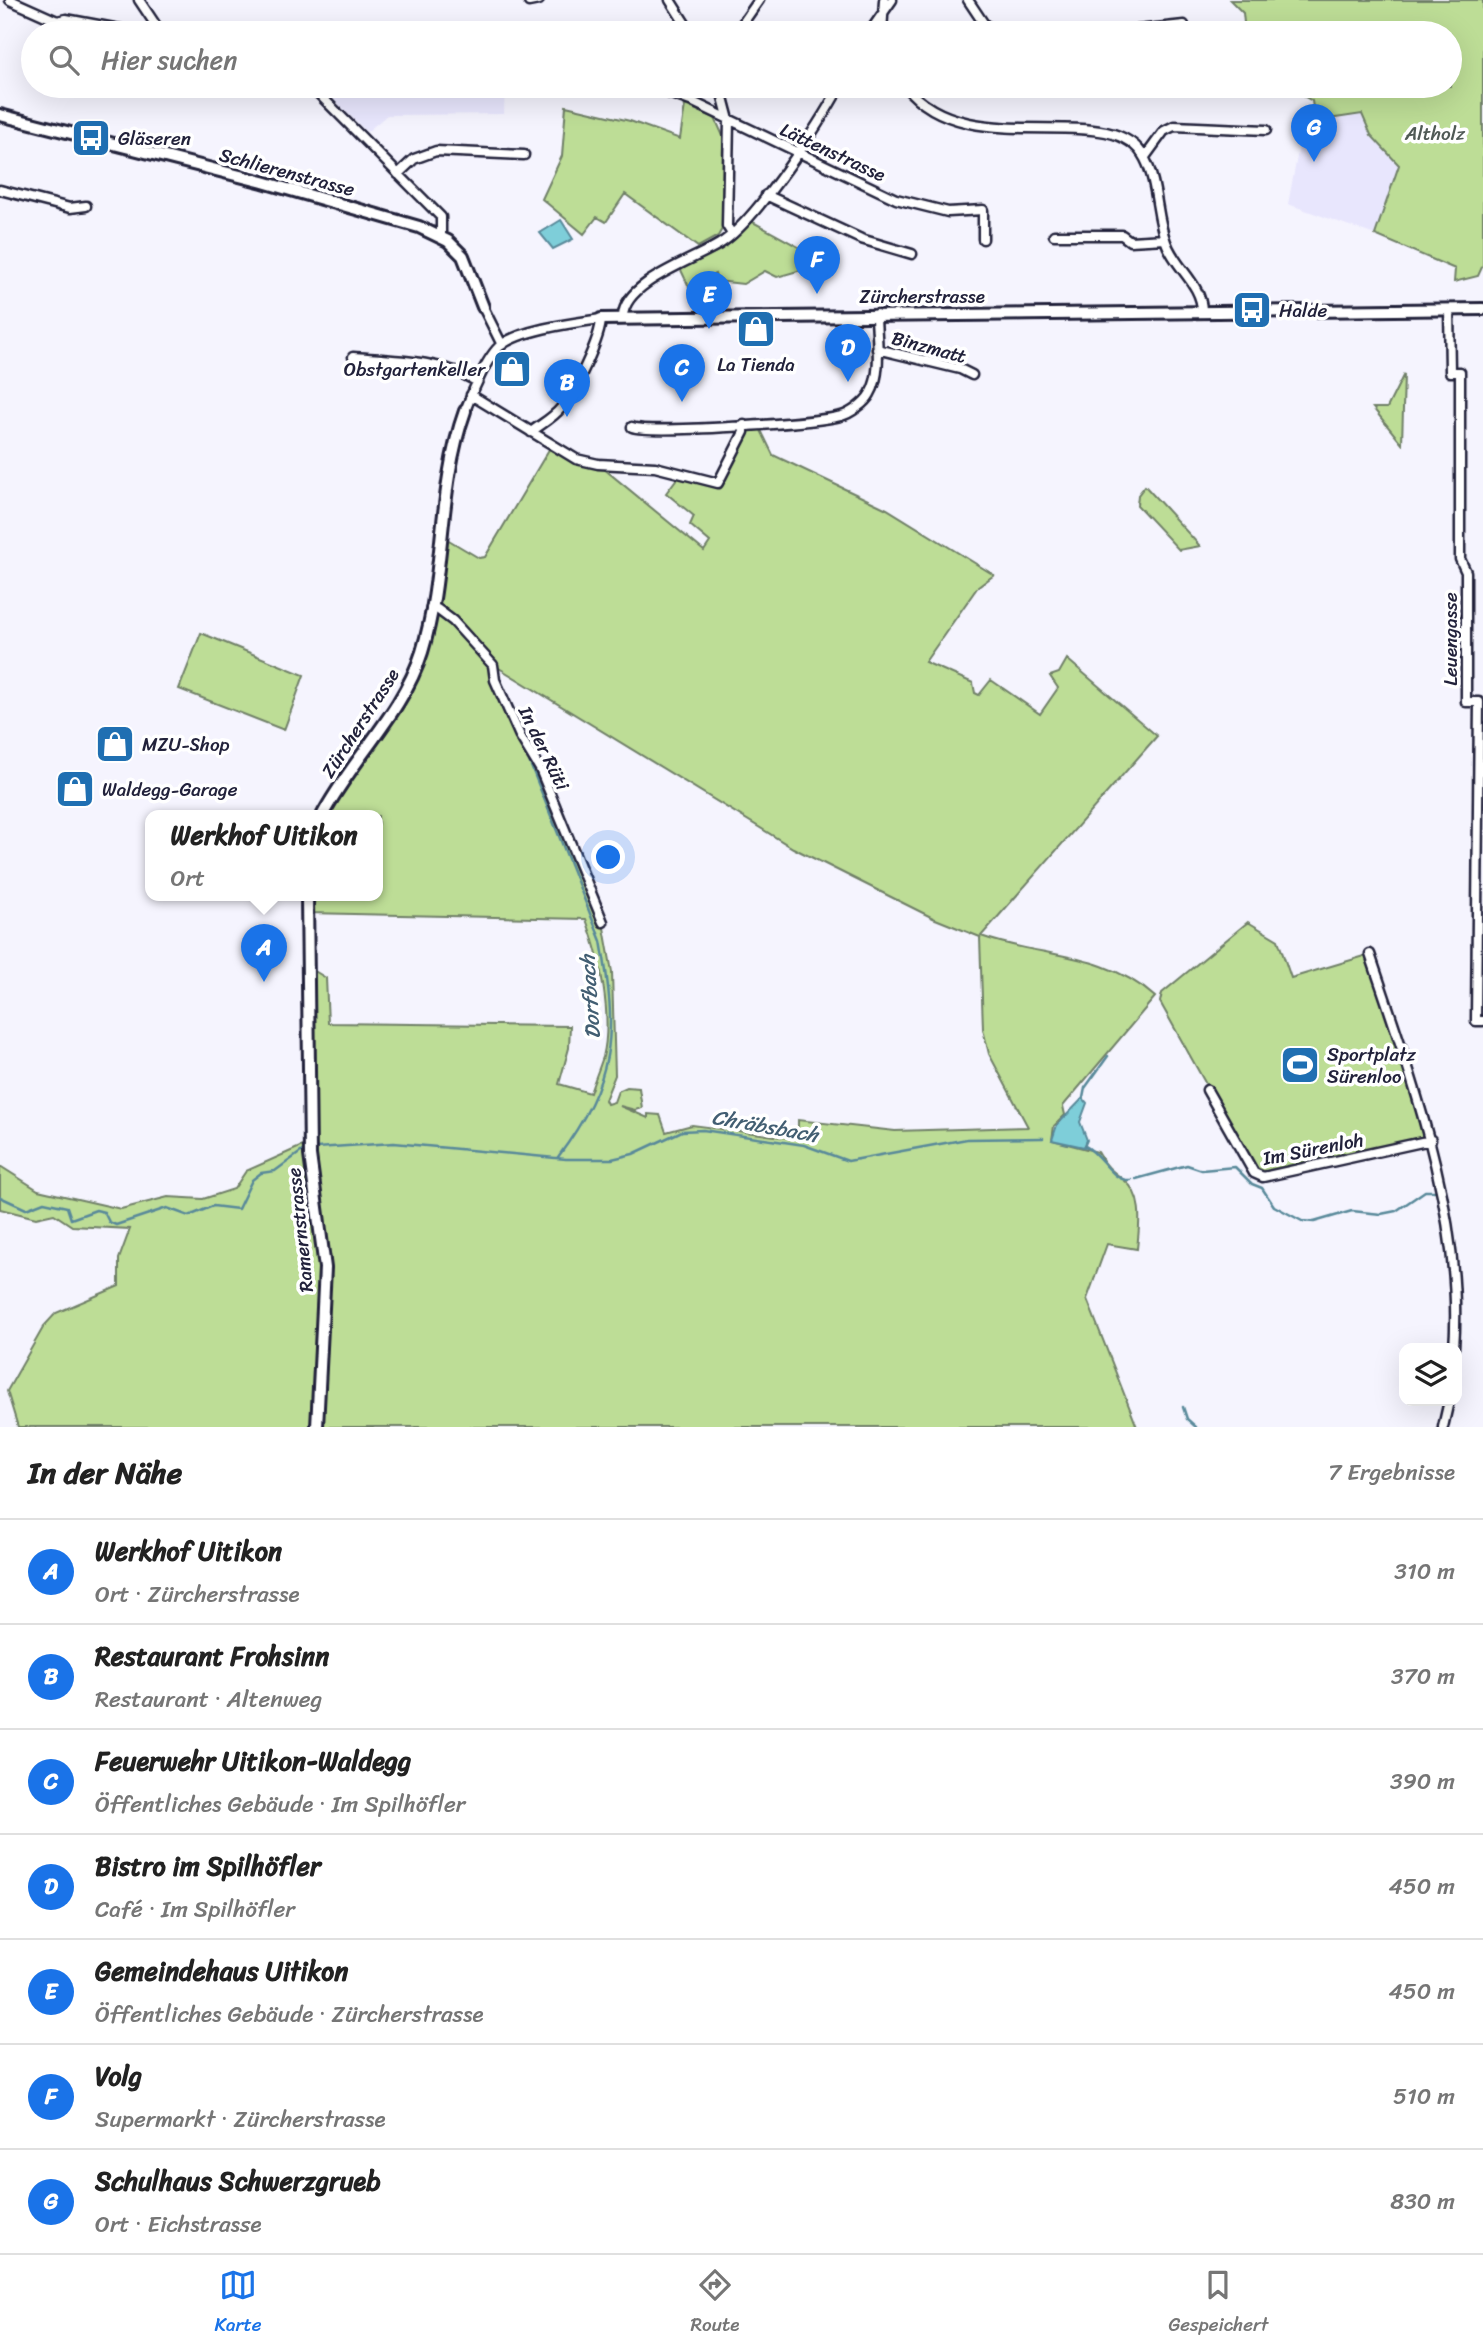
<!DOCTYPE html>
<html lang="de">
<meta charset="utf-8">
<style>
:root{--surface:#fff;--page:#f6f6f6;--text:#222;--muted:#767676;--line:#e0e0e0;--accent:#1a73e8}
body{margin:0;font-family:Sriracha,sans-serif;background:var(--page);color:var(--text)}
.controls{position:absolute;right:21px;bottom:21px;display:grid;overflow:hidden;border-radius:14px;box-shadow:0 7px 28px #0002}
.controls button{width:63px;height:63px;display:grid;place-items:center;padding:0;border:0;border-bottom:2px solid var(--line);background:var(--surface);color:var(--text);font:35px sans-serif}
.you{position:absolute;left:609px;top:858px;width:24px;height:24px;margin:-18px;border:5px solid #fff;border-radius:50%;background:#1a73e8;box-shadow:0 0 0 10px #1a73e833}
.badge{display:grid;place-items:center;width:46px;height:46px;border-radius:50%;background:var(--accent);color:#fff;font-size:23px;font-weight:700}
.pin{position:absolute;translate:-50% -58px;filter:drop-shadow(0 2px 4px #0008)}
.pin::after{content:'';position:absolute;top:37px;width:24px;height:21px;background:inherit;clip-path:polygon(0 0,100% 0,50% 100%)}
.popup{position:absolute;left:145px;top:810px;width:238px;height:91px;box-sizing:border-box;display:grid;place-content:center;border-radius:14px;background:var(--surface);filter:drop-shadow(0 2px 5px #0005);font-size:23px;white-space:nowrap;color:var(--muted)}
.popup b{font-size:26px;color:var(--text)}
.popup::after{content:'';position:absolute;left:50%;top:100%;margin-left:-14px;border:14px solid transparent;border-top-color:var(--surface)}
.list{margin:0;padding:0;list-style:none}
h2{display:flex;justify-content:space-between;align-items:center;height:91px;margin:0;padding:0 28px;font-size:30px}
h2 small{font-size:23px;font-weight:400;color:var(--muted)}
.list li{display:grid;grid-template-columns:46px 1fr auto;gap:21px;align-items:center;box-sizing:border-box;height:105px;padding:0 28px;border-top:2px solid var(--line)}
.list b{display:block;font-size:26px;white-space:nowrap}
.list p{margin:0;font-size:23px;white-space:nowrap;color:var(--muted)}
.list em{font-size:23px;font-style:normal;color:var(--muted)}
.icon{flex:none;width:38px;height:38px;fill:none;stroke:currentColor;stroke-width:2;stroke-linecap:round;stroke-linejoin:round}
.map{position:relative;flex:none;width:1483px;height:1427px;overflow:hidden}
.search{position:absolute;background:var(--surface);box-shadow:0 7px 28px #0002;left:21px;right:21px;top:21px;height:77px;display:flex;align-items:center;gap:18px;box-sizing:border-box;padding:0 24px;border-radius:38px;color:var(--muted);font-size:26px}
.sheet{height:826px;background:var(--surface)}
nav{display:flex;justify-content:space-around;align-items:center;box-sizing:border-box;height:98px;border-top:2px solid var(--line);background:var(--surface);font-size:19px;color:var(--muted)}
nav a{display:grid;justify-items:center;gap:4px}
nav .on{color:var(--accent)}
.map>svg:first-child{display:block}
</style>
<div class="map">
<svg width="1483" height="1427" viewBox="0 0 1483 1427">
<rect width="100%" height="100%" fill="#f5f4fe"/>
<filter id="ink" filterUnits="userSpaceOnUse"><feTurbulence type="fractalNoise" baseFrequency=".0143" numOctaves="2"/><feDisplacementMap in="SourceGraphic" scale="14" xChannelSelector="R" yChannelSelector="G"/><feConvolveMatrix kernelMatrix="1 2 1 2 8 2 1 2 1" color-interpolation-filters="sRGB"/></filter>
<g filter="url(#ink)">
<!-- built -->
<path fill="#e8e6fd" d="M320 86H505L504 114 387 115 367 132Z
M1362 114 1371 135 1399 165 1375 235 1288 204 1301 136 1309 120Z"/>
<!-- green -->
<path fill="#bddd96" stroke="#708068" stroke-width="2" fill-rule="evenodd" d="M1230 0H1483V265L1478 276 1454 282 1455 269 1375 235 1399 165 1371 135 1362 114 1315 121 1312 101 1286 86H1450V33H1245L1243 13Z
M685 105 715 118 723 136 722 229 718 236 698 247 625 194 606 222 597 217 584 234 542 199 562 156 566 106 630 121 680 139Z
M751 221 806 251 805 269 777 277 765 271 743 284 717 281 715 274 689 287 681 270 684 266 721 250Z
M1404 374 1402 444 1373 408H1387Z
M758 424 773 455 887 509 994 575 977 588 925 662 973 683 975 693 979 695 991 680 1040 714 1058 688 1050 676 1059 673 1067 659 1157 736 981 936C1042 958 1104 951 1155 997L1063 1106 1065 1115 1054 1126 1052 1140 1098 1152C1105 1166 1112 1171 1124 1180 1145 1196 1139 1227 1137 1249L1107 1244 1087 1299 1137 1427H18L7 1391 44 1326 56 1313 119 1286V1259L130 1229 72 1226 54 1214 36 1218 0 1209V1166L38 1190 121 1209 168 1197 203 1199 234 1189 246 1171 309 1143 308 967 326 978 328 1023 570 1026 569 1048 559 1084 590 1093C594 1081 599 1069 603 1057 613 1017 600 957 586 919L307 913V896H378V816H322L401 698 421 655 442 536 479 558 485 557 551 446 598 464 704 551 710 542 690 525 694 516 666 493 681 473 718 483 744 425ZM494 665 793 848 933 918 980 937 983 1029 989 1054 1028 1127 895 1131 798 1120V1139L692 1125 666 1132 660 1115 648 1114V1118L620 1106 635 1110 642 1108 639 1088 627 1087 618 1091 614 1102 607 1104 605 1100 615 1075 612 972 603 922 530 749 495 680Z
M1145 486 1200 546 1179 550 1137 505 1138 495Z
M201 633 304 675 284 730 179 689Z
M1248 922 1278 940 1291 978 1368 955 1424 1128 1421 1139 1262 1175 1255 1172 1160 1002 1162 993Z"/>
<!-- water -->
<path fill="#7eced9" stroke="#59899a" stroke-width="2" d="M561 220 573 239 553 249 540 233Z
M1083 1098 1087 1103 1080 1122 1087 1140 1084 1147 1052 1140 1057 1125Z"/>
<g fill="none" stroke-linecap="round" stroke-linejoin="round">
<!-- stream -->
<path stroke="#59899a" stroke-width="2.5" d="M525 751 601 941C618 1033 615 1080 558 1157
M1083 1098 1085 1088 1108 1056
M1085 1146C1102 1154 1111 1182 1131 1180
M316 1148 394 1143 566 1159H612L633 1154 682 1131 703 1130 804 1145 848 1161 967 1139 1043 1138
M1136 1179 1187 1165 1202 1170 1235 1167 1252 1184 1262 1188 1274 1206 1302 1221 1314 1222 1352 1211 1381 1214 1396 1211 1425 1191H1434
M0 1197 26 1209 44 1202 67 1207 71 1219 96 1210 104 1212 109 1222 116 1225 167 1208 189 1216 213 1206 238 1209 252 1180 261 1173 275 1171 305 1149
M1183 1407 1187 1419 1196 1427"/>
<!-- street casing -->
<g stroke="#22223b" stroke-width="13">
<path id="street" d="M10 0 57 21 66 19 141 33
M139 0 161 33
M670 0 691 33
M968 0 984 24 997 33
M529 2 539 0
M736 33 759 0
M869 33 892 0
M882 33 884 0
M1110 33 1184 25
M311 86 441 217V237
M649 86 693 102 896 199 948 212 983 210V239
M720 86 729 120 727 226 732 234
M905 86C969 166 1113 94 1145 159 1158 184 1156 216 1166 242 1175 268 1202 284 1202 311
M1145 157 1164 131 1174 126 1266 130
M398 174 414 159 436 151 524 155
M0 190 70 208 86 206
M766 195 861 239 912 254
M1054 235H1122L1130 241 1165 239
M483 307 502 345
M1449 309 1450 372H1460V559L1466 572V702H1479L1476 1021H1483
M623 316C625 280 699 259 724 241 759 216 819 125 840 86
M877 349 960 369 972 375
M353 357C393 360 441 360 476 381
M471 395 576 459 598 464 655 467 718 483 744 432V425
M465 411C471 395 487 356 501 345 523 329 574 323 601 319 601 337 574 394 561 408 553 418 541 424 531 432
M632 427C651 434 815 423 841 416 850 414 865 403 870 394 883 372 876 338 876 314
M431 609H437L453 621 493 665 495 680 520 736 540 769 603 922
M1370 954C1411 1076 1464 1217 1454 1348
M1207 1090 1254 1173 1263 1177 1431 1140
M1443 1427 1449 1401"/>
</g>
<!-- secondary casing -->
<g stroke="#22223b" stroke-width="16">
<path id="secondary" d="M0 115 263 182 419 227 448 241 463 256 483 307
M601 319 1483 309
M322 816C351 760 403 713 422 652 446 574 437 489 465 411
M307 896 310 1155 325 1268 317 1427"/>
</g>
<!-- street -->
<use href="#street" stroke="#fff" stroke-width="8"/>
<!-- secondary -->
<use href="#secondary" stroke="#fff" stroke-width="10"/>
</g>
</g>
<!-- icons -->
<defs>
<g id="bus-square" transform="scale(2.0125)"><rect x="-9" y="-9" width="18" height="18" rx="4" fill="#1f6fb2" stroke="#fff"/><path d="M-5-6H5V4H4V6H2V4H-2V6H-4V4H-5ZM-3.5-4V0h7V-4ZM-3.5 1.2v1.5H-2V1.2ZM2 1.2v1.5H3.5V1.2Z" fill="#fff"/></g>
<g id="shop-square" transform="scale(2.0125)"><rect x="-9" y="-9" width="18" height="18" rx="4" fill="#1f6fb2" stroke="#fff"/><path d="M-5-2.5h2.3a2.7 3.5 0 0 1 5.4 0H5L5.5 6h-11ZM-1.5-2.5h3a1.5 2.3 0 0 0-3 0Z" fill="#fff"/></g>
<g id="stadium-square" transform="scale(2.0125)"><rect x="-9" y="-9" width="18" height="18" rx="4" fill="#1f6fb2" stroke="#fff"/><path d="M0-5a6.5 5 0 1 0 0 10a6.5 5 0 1 0 0-10ZM-3.5-1.8h7v3.6h-7Z" fill="#fff"/></g>
</defs>
<g fill-rule="evenodd">
<use href="#bus-square" x="91" y="138"/>
<use href="#bus-square" x="1252" y="310"/>
<use href="#shop-square" x="756" y="329"/>
<use href="#shop-square" x="512" y="369"/>
<use href="#shop-square" x="115" y="744"/>
<use href="#shop-square" x="75" y="789"/>
<use href="#stadium-square" x="1300" y="1065"/>
</g>
<g text-anchor="middle" dominant-baseline="central" stroke-width="7" stroke-linejoin="round" paint-order="stroke">
<!-- park labels -->
<g font-size="19" fill="#505a56" stroke="#fff">
<text x="1435" y="133">Altholz</text>
</g>
<!-- poi labels -->
<g font-size="19" fill="#22223b" stroke="#fff" text-anchor="start">
<text x="118" y="138">Gläseren</text>
<text x="1279" y="310">Halde</text>
<text x="756" y="364" text-anchor="middle">La Tienda</text>
<text x="485" y="369" text-anchor="end">Obstgartenkeller</text>
<text x="142" y="744">MZU-Shop</text>
<text x="102" y="789">Waldegg-Garage</text>
<text x="1327" y="1054">Sportplatz<tspan x="1327" dy="22">Sürenloo</tspan></text>
</g>
<!-- street labels -->
<g font-size="19" fill="#22223b" stroke="#fff">
<text transform="translate(833 152) rotate(25)">Lättenstrasse</text>
<text transform="translate(287 172) rotate(15)">Schlierenstrasse</text>
<text x="922" y="296">Zürcherstrasse</text>
<text transform="translate(929 347) rotate(15)">Binzmatt</text>
<text transform="translate(1450 639) rotate(-90)">Leuengasse</text>
<text transform="translate(360 723) rotate(-57)">Zürcherstrasse</text>
<text transform="translate(544 748) rotate(64)">In der Rüti</text>
<text transform="translate(1313 1149) rotate(-11)">Im Sürenloh</text>
<text transform="translate(300 1230) rotate(-96)">Ramernstrasse</text>
</g>
<!-- water labels -->
<g font-size="21" font-style="italic" fill="#425e72" stroke="#fff">
<text transform="translate(590 997) rotate(-94)">Dorfbach</text>
<text transform="translate(765 1126) rotate(10)">Chräbsbach</text>
</g>
</g>
</svg>
<div class="controls">
<button><svg class="icon" aria-label="layers" viewBox="0 0 24 24"><path d="M12 4l9 5-9 5-9-5zM3 14l9 5 9-5"/></svg></button>
</div>
<div class="you"></div>
<div class="pin badge" style="left:264px;top:982px">A</div>
<div class="popup"><b>Werkhof Uitikon</b>Ort</div>
<div class="pin badge" style="left:567px;top:417px">B</div>
<div class="pin badge" style="left:682px;top:402px">C</div>
<div class="pin badge" style="left:848px;top:382px">D</div>
<div class="pin badge" style="left:709px;top:329px">E</div>
<div class="pin badge" style="left:817px;top:294px">F</div>
<div class="pin badge" style="left:1314px;top:162px">G</div>
<div class="search"><svg class="icon" aria-label="search" viewBox="0 0 24 24"><circle cx="10" cy="10" r="6"/><path d="M15 15l6 6"/></svg>Hier suchen</div>
</div>
<section class="sheet">
<h2>In der Nähe<small>7 Ergebnisse</small></h2>
<ul class="list">
<li><span class="badge">A</span><div><b>Werkhof Uitikon</b><p>Ort · Zürcherstrasse</p></div><em>310 m</em></li>
<li><span class="badge">B</span><div><b>Restaurant Frohsinn</b><p>Restaurant · Altenweg</p></div><em>370 m</em></li>
<li><span class="badge">C</span><div><b>Feuerwehr Uitikon-Waldegg</b><p>Öffentliches Gebäude · Im Spilhöfler</p></div><em>390 m</em></li>
<li><span class="badge">D</span><div><b>Bistro im Spilhöfler</b><p>Café · Im Spilhöfler</p></div><em>450 m</em></li>
<li><span class="badge">E</span><div><b>Gemeindehaus Uitikon</b><p>Öffentliches Gebäude · Zürcherstrasse</p></div><em>450 m</em></li>
<li><span class="badge">F</span><div><b>Volg</b><p>Supermarkt · Zürcherstrasse</p></div><em>510 m</em></li>
<li><span class="badge">G</span><div><b>Schulhaus Schwerzgrueb</b><p>Ort · Eichstrasse</p></div><em>830 m</em></li>
</ul>
</section>
<nav>
<a class="on"><svg class="icon" aria-label="map" viewBox="0 0 24 24"><path d="M3 6l6-2 6 2 6-2v14l-6 2-6-2-6 2zM9 4v14M15 6v14"/></svg>Karte</a>
<a><svg class="icon" aria-label="directions" viewBox="0 0 24 24"><path d="M12 3l9 9-9 9-9-9zM9 14v-3h6M13 9l2 2-2 2"/></svg>Route</a>
<a><svg class="icon" aria-label="saved" viewBox="0 0 24 24"><path d="M7 4h10v16l-5-4-5 4z"/></svg>Gespeichert</a>
</nav>
